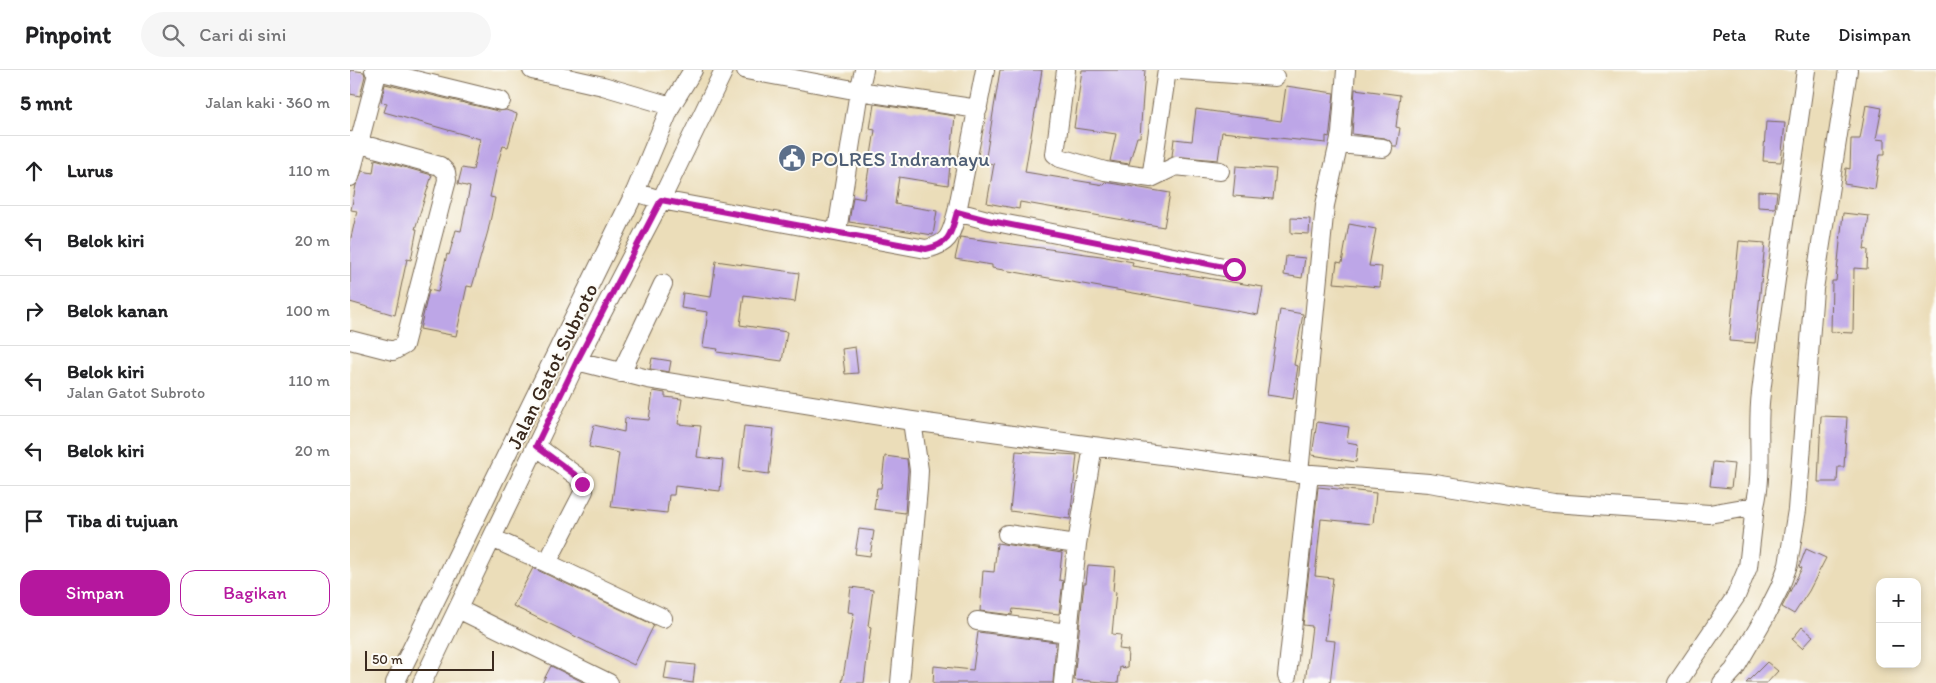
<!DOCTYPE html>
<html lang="id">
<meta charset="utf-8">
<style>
:root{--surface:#fff;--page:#f6f6f6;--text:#202124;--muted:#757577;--line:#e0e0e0;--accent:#b5179e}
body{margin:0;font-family:Itim,sans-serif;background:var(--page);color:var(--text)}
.controls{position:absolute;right:15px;bottom:15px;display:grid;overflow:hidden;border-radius:10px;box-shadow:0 2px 8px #0003}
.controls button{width:45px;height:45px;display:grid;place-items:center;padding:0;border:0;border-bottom:1px solid var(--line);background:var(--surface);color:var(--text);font:25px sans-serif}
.scale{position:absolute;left:15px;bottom:12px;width:129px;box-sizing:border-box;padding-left:5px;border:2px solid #3b2a1e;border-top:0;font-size:14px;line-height:18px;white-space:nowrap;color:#3b2a1e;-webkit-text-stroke:4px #fdfcf7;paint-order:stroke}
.stop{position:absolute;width:15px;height:15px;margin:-11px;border:4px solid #b5179e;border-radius:50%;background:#fff}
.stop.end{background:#b5179e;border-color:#fff;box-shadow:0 1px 5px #0008}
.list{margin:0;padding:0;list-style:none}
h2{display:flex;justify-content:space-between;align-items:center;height:65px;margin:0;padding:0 20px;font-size:21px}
h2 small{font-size:16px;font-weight:400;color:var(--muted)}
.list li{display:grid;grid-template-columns:32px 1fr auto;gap:15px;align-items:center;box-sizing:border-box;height:70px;padding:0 20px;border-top:1px solid var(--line)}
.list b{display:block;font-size:19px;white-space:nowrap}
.list p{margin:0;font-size:16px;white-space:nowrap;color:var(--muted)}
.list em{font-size:16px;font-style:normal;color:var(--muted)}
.actions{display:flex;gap:10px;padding:15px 20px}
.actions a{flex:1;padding:11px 0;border:1px solid var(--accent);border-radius:15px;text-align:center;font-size:18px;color:var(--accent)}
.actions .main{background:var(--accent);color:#fff}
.icon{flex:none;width:28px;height:28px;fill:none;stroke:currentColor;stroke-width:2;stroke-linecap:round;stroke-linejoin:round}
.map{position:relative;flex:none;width:1586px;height:613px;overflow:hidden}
header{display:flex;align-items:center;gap:30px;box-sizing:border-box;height:70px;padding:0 25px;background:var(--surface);border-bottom:1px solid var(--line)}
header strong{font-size:24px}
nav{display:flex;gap:28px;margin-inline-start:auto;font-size:18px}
.search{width:350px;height:45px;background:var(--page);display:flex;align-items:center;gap:12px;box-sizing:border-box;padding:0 18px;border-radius:28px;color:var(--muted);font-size:19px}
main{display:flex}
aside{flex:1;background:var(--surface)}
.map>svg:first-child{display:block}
</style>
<header>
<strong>Pinpoint</strong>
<div class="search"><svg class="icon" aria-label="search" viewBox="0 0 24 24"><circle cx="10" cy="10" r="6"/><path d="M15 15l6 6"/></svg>Cari di sini</div>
<nav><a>Peta</a><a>Rute</a><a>Disimpan</a></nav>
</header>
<main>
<aside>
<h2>5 mnt<small>Jalan kaki · 360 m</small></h2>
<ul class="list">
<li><svg class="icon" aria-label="ahead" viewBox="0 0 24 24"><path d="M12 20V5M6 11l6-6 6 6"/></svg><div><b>Lurus</b></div><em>110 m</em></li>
<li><svg class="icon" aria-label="left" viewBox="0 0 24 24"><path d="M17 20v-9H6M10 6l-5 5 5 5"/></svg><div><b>Belok kiri</b></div><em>20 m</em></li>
<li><svg class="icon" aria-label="right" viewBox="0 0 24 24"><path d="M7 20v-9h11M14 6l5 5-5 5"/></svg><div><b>Belok kanan</b></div><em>100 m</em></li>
<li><svg class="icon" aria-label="left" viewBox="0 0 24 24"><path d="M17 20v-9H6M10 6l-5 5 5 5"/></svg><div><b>Belok kiri</b><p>Jalan Gatot Subroto</p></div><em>110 m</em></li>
<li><svg class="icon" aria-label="left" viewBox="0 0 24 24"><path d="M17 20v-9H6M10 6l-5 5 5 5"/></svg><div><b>Belok kiri</b></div><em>20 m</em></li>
<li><svg class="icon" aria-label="arrive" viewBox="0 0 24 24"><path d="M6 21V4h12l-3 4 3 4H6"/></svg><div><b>Tiba di tujuan</b></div></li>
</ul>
<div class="actions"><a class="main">Simpan</a><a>Bagikan</a></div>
</aside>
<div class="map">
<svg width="1586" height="613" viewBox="0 0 1586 613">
<rect width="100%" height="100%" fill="#fdfcf7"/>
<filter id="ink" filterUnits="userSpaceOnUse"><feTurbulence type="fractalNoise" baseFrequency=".02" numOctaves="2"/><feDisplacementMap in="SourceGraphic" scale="10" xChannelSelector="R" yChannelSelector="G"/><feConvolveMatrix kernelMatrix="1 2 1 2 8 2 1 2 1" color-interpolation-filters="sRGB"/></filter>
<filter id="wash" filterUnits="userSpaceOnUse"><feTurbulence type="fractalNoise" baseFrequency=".0096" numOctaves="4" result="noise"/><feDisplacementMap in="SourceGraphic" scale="20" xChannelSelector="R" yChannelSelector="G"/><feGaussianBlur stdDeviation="1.12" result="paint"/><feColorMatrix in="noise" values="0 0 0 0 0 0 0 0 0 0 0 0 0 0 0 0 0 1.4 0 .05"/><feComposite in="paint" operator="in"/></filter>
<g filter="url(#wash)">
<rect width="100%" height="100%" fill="#ebddb9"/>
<g id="blocks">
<!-- building -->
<path fill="#bda6e7" d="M0 0 14 2 15 6 10 26 0 24Z
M650 0H692L675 102 754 115 755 112 820 123 814 157 670 132 669 139 637 133 644 94 635 93Z
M732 0H795L790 67H787L779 94 760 91 766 64 724 58Z
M35 14 148 41 156 40 167 44 158 77 153 76 146 99 140 127 145 128 138 161 122 217 117 216 106 266 70 259 79 220 88 222 97 184 99 185 106 160 111 161 120 117 108 114 112 98 123 100 130 69 34 42 37 33 31 32Z
M936 16 984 23 980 62 979 67 976 66V73L872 62 868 90 822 86 824 69 842 71 846 39 931 51Z
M1005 19 1050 25 1046 57 1050 58 1047 76H1043L1039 70 1034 68 1002 64Z
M524 34 605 46 598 115 549 107 545 134 587 141 583 165 499 152 503 127 514 129 525 60 520 59Z
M1516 35 1532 38 1526 69 1535 70V84H1530L1525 119 1494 114 1496 98 1500 99 1501 69H1510Z
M1416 52 1435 53 1431 92 1413 91Z
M25 89 82 105 65 159H67L61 190 57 189 45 245 0 232V172L7 141 1 140 6 115 12 101 23 103Z
M886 96 926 99 923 129 883 126Z
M1408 121 1427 122 1425 138 1408 137Z
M1493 143 1519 146 1514 179 1518 180 1517 199 1504 198 1503 263 1481 262 1482 211H1486Z
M941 148 960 149 959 164 941 163Z
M999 154 1026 159 1019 196 1032 197 1030 217 984 213 987 192 992 193Z
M610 167 751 186 783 192 782 196 913 217 908 245 642 198V195L605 189Z
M1389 171 1415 173 1405 273 1379 271Z
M936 186 955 188 952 208 934 205Z
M366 191 449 203 445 232 394 225 390 255 437 262 432 291 367 282 368 279 353 277 358 242 331 238 333 223 361 227Z
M930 240 953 244 944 295 948 296 943 329 917 325Z
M505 277 508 303 495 304 492 279Z
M302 288 321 291 319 302 300 299Z
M303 321 315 323V327L332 329 328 354 351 356 347 387 373 390 370 421 325 416 324 425H319L317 443 261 437 269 383 239 377 244 355 274 362 275 348 299 350Z
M1471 346 1497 347 1494 397H1488L1487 412H1468Z
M967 352 999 357 997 372 1008 374 1006 392 962 385Z
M394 356 424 359 419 404 389 400Z
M666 381 727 385 720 449 660 441Z
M535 386 557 389 558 400 555 443 524 439 527 418H531Z
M1363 392 1384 394 1381 418 1360 416Z
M968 417 1026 423 1023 454 971 449 965 506 983 508 975 570 985 571 980 613H955L962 556 953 555Z
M509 459 524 461 520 486 505 484Z
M647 473 712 483 709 510 713 511 709 544 663 539 662 545 630 541 633 501 644 502Z
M1456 479 1476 488 1459 521 1444 544 1432 537 1452 498 1449 497Z
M738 495 765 497 763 521 766 522 762 564 771 565 769 579 778 580 777 598 770 597 768 613 724 610 734 513H736Z
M183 498 304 555 284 595 163 536Z
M501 517 523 520 518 556 521 557 514 613H492L504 543 498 542Z
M1452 557 1463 566 1452 578 1442 569Z
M628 562 706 572 703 613H583L584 596 623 600Z
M317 592 345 595 343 613 314 609Z
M1417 592 1428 601 1417 613H1396Z
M201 596 235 613H192Z"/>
</g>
</g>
<g filter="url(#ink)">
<use href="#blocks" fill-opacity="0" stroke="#796954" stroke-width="1"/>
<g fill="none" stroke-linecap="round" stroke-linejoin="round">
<!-- minor casing -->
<g stroke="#796954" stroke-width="20">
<path id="minor" d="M24 0 151 31
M182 0 253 16 321 36
M396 0 509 21 514 0
M635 0 607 142 641 151 884 199
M716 0 705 84 710 88 755 101 801 108
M817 0 801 108 826 96 870 101
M829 0 925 7
M0 71 90 96 96 102 97 110 54 275 43 281 0 270
M989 74 1033 78
M0 107 28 0
M285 122 311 130 576 179C600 174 601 164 607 142
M487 161 509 21 628 39
M227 291 298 309 562 351 743 376
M271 303 313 214
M186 376 228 407 234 421 197 493 313 548
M949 403 975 135 991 64 996 0
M657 464 727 474
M142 468 197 493
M108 539 259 613
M627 551 718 563
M937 606 959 404
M45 613 285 122 321 36 343 0
M72 613 227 291 311 130 374 0
M550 613 568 419 569 400 562 351
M713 613 727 474 743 376 949 403 1079 413 1203 433 1359 444 1405 436C1414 400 1406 360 1411 323 1424 215 1441 108 1456 0
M1327 613 1386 526 1398 497 1405 436
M1372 613 1384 600 1416 545 1430 517 1438 495 1447 440 1464 219 1498 0"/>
</g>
<!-- minor -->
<use href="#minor" stroke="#fff" stroke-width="18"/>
</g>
</g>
<g fill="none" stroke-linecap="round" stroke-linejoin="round" filter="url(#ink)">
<!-- route -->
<path stroke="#b5179e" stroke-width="6" d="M232 414 228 407 186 376 227 291 311 130 576 179C600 174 601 164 607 142L641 151 884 199"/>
</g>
<!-- icons -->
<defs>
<g id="civic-disc" transform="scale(1.4375)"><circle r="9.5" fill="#5c6f8a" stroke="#fdfcf7"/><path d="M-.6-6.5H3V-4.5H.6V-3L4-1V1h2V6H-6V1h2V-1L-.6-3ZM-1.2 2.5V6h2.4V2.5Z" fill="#fff"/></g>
</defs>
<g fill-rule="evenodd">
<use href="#civic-disc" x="442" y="88"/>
</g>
<g text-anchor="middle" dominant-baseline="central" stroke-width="4" stroke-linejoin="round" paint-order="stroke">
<!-- service labels -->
<g font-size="21" fill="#4e5e75" stroke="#fdfcf7" text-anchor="start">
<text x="461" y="88">POLRES Indramayu</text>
</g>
<!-- street labels -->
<g font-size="21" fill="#3b2a1e" stroke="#fdfcf7">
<text transform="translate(202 296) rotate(-64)">Jalan Gatot Subroto</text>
</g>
</g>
</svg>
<div class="controls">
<button>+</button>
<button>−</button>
</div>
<div class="scale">50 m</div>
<div class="stop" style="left:884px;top:199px"></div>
<div class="stop end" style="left:232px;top:414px"></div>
</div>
</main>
